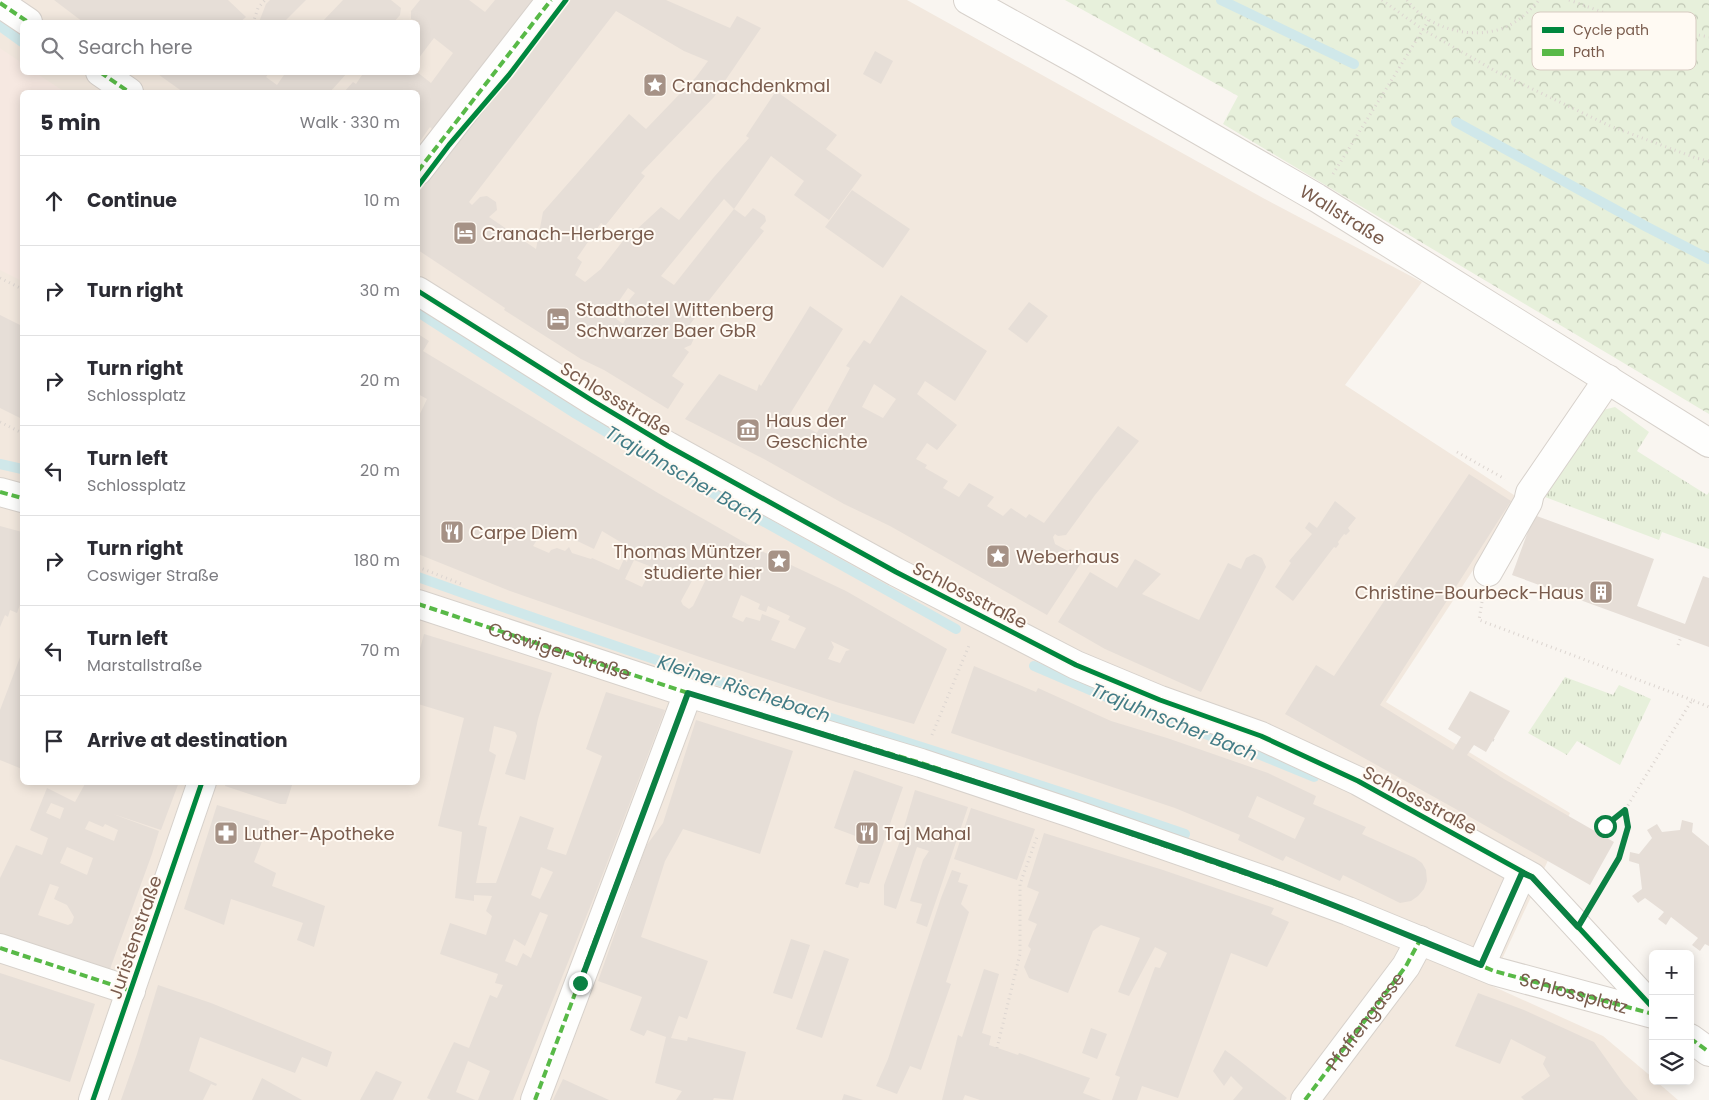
<!DOCTYPE html>
<meta charset="utf-8">
<style>
:root{--surface:#fff;--page:#f2f2f3;--text:#2b2b33;--muted:#7c7c81;--line:#e1e1e2}
body{margin:0;font-family:Poppins,sans-serif;background:var(--page);color:var(--text)}
.controls{position:absolute;right:15px;bottom:15px;display:grid;overflow:hidden;border-radius:8px;box-shadow:0 2px 12px #0003}
.controls button{width:45px;height:45px;display:grid;place-items:center;padding:0;border:0;border-bottom:1px solid var(--line);background:var(--surface);color:var(--text);font:25px sans-serif}
.stop{position:absolute;width:15px;height:15px;margin:-11px;border:4px solid #0b8043;border-radius:50%;background:#fff}
.stop.end{background:#0b8043;border-color:#fff;box-shadow:0 1px 5px #0008}
.list{margin:0;padding:0;list-style:none}
h2{display:flex;justify-content:space-between;align-items:center;height:65px;margin:0;padding:0 20px;font-size:21px}
h2 small{font-size:16px;font-weight:400;color:var(--muted)}
.list li{display:grid;grid-template-columns:32px 1fr auto;gap:15px;align-items:center;box-sizing:border-box;height:90px;padding:0 20px;border-top:1px solid var(--line)}
.list b{display:block;font-size:19px;white-space:nowrap}
.list p{margin:0;font-size:16px;white-space:nowrap;color:var(--muted)}
.list em{font-size:16px;font-style:normal;color:var(--muted)}
.icon{flex:none;width:28px;height:28px;fill:none;stroke:currentColor;stroke-width:2;stroke-linecap:round;stroke-linejoin:round}
.map{position:relative;flex:none;width:1709px;height:1100px;overflow:hidden}
.search{position:absolute;background:var(--surface);box-shadow:0 2px 12px #0003;left:20px;top:20px;width:400px;height:55px;display:flex;align-items:center;gap:12px;box-sizing:border-box;padding:0 18px;border-radius:8px;color:var(--muted);font-size:19px}
.panel{position:absolute;background:var(--surface);box-shadow:0 2px 12px #0003;left:20px;top:90px;width:400px;height:695px;border-radius:8px}
.map>svg:first-child{display:block}
</style>
<div class="map">
<svg width="1709" height="1100" viewBox="0 0 1709 1100">
<defs>
<pattern id="grass-tufts" width="24" height="20" patternUnits="userSpaceOnUse" patternTransform="scale(1.25)"><rect width="24" height="20" fill="#e7f0db"/><path d="M3 7l-1-3M5 7V3M7 7l1-3M15 17l-1-3M17 17v-4M19 17l1-3" fill="none" stroke="#c0c6b4"/></pattern>
<pattern id="forest-crowns" width="20" height="18" patternUnits="userSpaceOnUse" patternTransform="scale(1.25)"><rect width="20" height="18" fill="#e7f0db"/><path d="M2 6a3 3 0 1 1 6 0M12 15a3 3 0 1 1 6 0" fill="none" stroke="#c0c6b4"/></pattern>
</defs>
<rect width="100%" height="100%" fill="#f9f5f0"/>
<!-- residential -->
<path fill="#f2e8de" fill-rule="evenodd" d="M0 0H907L1263 198 1422 282 1345 385 1520 499 1386 702 1570 813 1490 985 1603 1036 1653 1078V1081H1656L1678 1100H0ZM22 22H418V72H22ZM22 92H418V782H22Z"/>
<!-- commercial -->
<path fill="#f6e8e1" d="M0 48 22 63V72L36 73 65 92H22V281L0 270Z"/>
<!-- grass -->
<path fill="url(#grass-tufts)" d="M1615 407 1649 432 1637 451 1707 495 1709 492V549L1662 532 1659 540 1545 497 1603 410Z
M1565 677 1613 695 1619 685 1651 699 1620 765 1577 741 1567 755 1528 733Z"/>
<!-- forest -->
<path fill="url(#forest-crowns)" d="M1065 0H1709V414L1223 124 1238 96Z"/>
<g fill="none" stroke-linecap="round" stroke-linejoin="round">
<!-- stream -->
<path stroke="#d0e8ea" stroke-width="10" d="M1221 0 1354 64
M0 26 22 42
M1456 122 1647 227 1709 259
M418 312 576 414 650 458 956 629
M0 464 22 469
M418 577C547 623 676 667 806 710 933 751 1060 790 1185 834
M1034 666 1111 699 1246 749 1314 777"/>
</g>
<!-- building -->
<path fill="#e6ded7" fill-rule="evenodd" d="M54 0H228L246 17 240 22H83Z
M270 0H306L284 22H259L266 4Z
M343 0H391L401 8 400 15 394 22H322Z
M420 0H469L485 12 495 0H540L433 130 430 127 418 144V92H344L353 82 356 84 364 72H417L431 83 453 53 434 38 418 59 419 25 418 22 411 19V11Z
M570 0H666L730 28 737 16 761 28 714 97 641 173 645 176 605 226 601 223 577 258 582 262 575 275 585 282 601 269 633 228 636 230 661 207 679 220 714 177 749 138 746 136 776 91 837 135 826 149 862 175 829 220 794 195 804 181 771 156 734 209 745 217 753 208 765 216 766 221 760 228 764 231 687 328 695 336 691 345 684 348 689 352 672 376 684 384 668 409 604 370 581 359 504 310 505 308 418 250V193L451 145 501 86ZM616 11 684 51 708 61 696 77 646 129 629 114 543 212 536 249 489 217 497 210 496 202 487 196 480 197 472 205 469 202ZM724 199 734 209 674 285 661 276ZM628 288 635 293 626 304 631 308 623 324 610 314Z
M875 51 893 61 881 84 863 74Z
M155 72H270L266 77 277 85 286 72H348L330 92H183Z
M852 190 910 229 883 268 825 227Z
M901 295 987 351 955 401 925 381 917 394 957 425 937 450 927 443 916 459 927 465 925 468 948 481 943 488 959 497 969 483 994 497 987 506 1003 516 1011 508 1026 518 1029 514 1044 523 1118 426 1139 441 1095 495 1066 535 1058 536 1055 534 1053 537 1055 544 1068 551 1070 549 1085 557 1047 615 890 526 844 504 764 459 685 419 719 374 757 391 759 384 761 386 810 306 843 329 788 417 817 433 828 412 827 411 850 368 846 366 864 340 870 344ZM874 384 896 399 883 418 862 407Z
M1029 302 1048 316 1027 343 1008 329Z
M0 315 22 326V419L0 408Z
M418 334 429 341 423 351 658 493 749 545 846 591 947 649 914 724 836 702 697 656 510 591 418 554V418L427 399 418 394ZM546 526 594 549 602 531 632 549 628 557 627 562 624 559 619 570 592 558 591 559 572 553 569 547 565 551 557 548 551 550 549 553 533 546ZM634 560 652 567 642 587 625 579ZM699 568 708 575 693 606 689 609 683 605 681 601ZM741 595 760 604 758 609 766 612 768 606 790 616 788 620 806 628 795 649 771 640 780 621 762 614 760 621 746 617 743 622 732 617ZM831 641 850 650 846 651 840 663 828 659 834 647Z
M1469 474 1511 501 1380 705 1453 750 1461 737 1448 729 1470 691 1510 711 1486 752 1474 745 1467 755 1504 779 1614 842 1590 885 1479 822 1285 714 1316 665 1334 676Z
M1335 501 1356 518 1348 528 1350 531 1346 535 1344 534 1338 542 1339 544 1336 548 1334 547 1293 601 1275 587 1291 563 1289 561 1312 534 1305 528 1309 522 1317 528Z
M1534 515 1654 559 1637 606 1685 624 1703 576 1709 578V647L1512 575Z
M0 526 22 532V599L17 613 10 610 8 617 5 615 0 627Z
M1254 554 1262 558 1266 567 1201 692 1105 649 1058 622 1090 572 1117 588 1135 559 1161 574 1142 594 1199 620 1228 563 1241 569 1246 558Z
M424 634 552 673 538 719 525 780 505 774 517 736 515 732 494 726 489 751 496 755 478 825 487 827 476 883H496L520 816 554 828 547 849 566 855 602 756 586 749 606 692 665 710 596 892 513 1100H478L490 1071 468 1061 456 1092 475 1100H431L427 1098 454 1042 469 1048 490 995 497 998 503 985 495 983 498 974 440 954 450 923 486 935 492 916 486 911 492 896 474 895V901L455 898 462 832 438 826 464 718 418 704V656ZM541 867 553 872 540 899 531 895ZM540 912 548 915 531 958 523 953 517 966 505 961 514 939 525 946Z
M22 652V769L0 760V710Z
M974 666 1036 692 1038 688 1111 721 1167 738 1268 773 1316 796 1313 804 1366 827 1362 834 1415 858 1422 863 1426 870 1427 881 1424 889 1418 896 1411 901 1400 903 1343 875 1340 881 1286 856 1283 861 1238 840 1240 835 1175 808 951 733ZM1257 796 1305 818 1295 839 1248 817Z
M696 720 793 751 760 854 683 829 665 861 641 937 708 961 687 1019 679 1016 671 1038 687 1041 688 1037 746 1052 733 1100 714 1098 713 1100H676L682 1091 655 1083 666 1037 647 1030 644 1036 630 1030 642 997 598 981 646 846 663 823Z
M854 770 903 787 869 884 860 882 858 888 845 884 861 838 834 828Z
M86 782H179L161 830 113 814 159 831 152 854 110 969 0 936V878L16 845 42 855 48 838 30 830 47 788 75 802ZM51 803 64 808 60 819 46 813ZM89 821 103 827 105 824 118 830 114 841 85 829ZM67 847 93 858 87 875 60 863ZM50 884 59 887 54 899 67 905 74 917 72 923 68 925 38 915Z
M226 782H293L286 804H280L225 786Z
M915 790 968 807 927 927 916 923 922 904 910 901 923 860 929 851 917 847 896 909 884 905V885L900 841Z
M217 805 270 821 254 862 276 873 272 886 325 906 314 947 297 940 303 923 231 899 224 925 184 909Z
M971 808 1035 829 1017 880 954 859Z
M1682 820 1693 823 1692 832 1709 846V946L1705 944 1700 951 1692 945 1698 938 1671 917 1666 925 1658 919 1664 912 1645 898 1638 903 1632 896 1642 889 1639 864 1629 861 1630 852 1639 854 1652 838 1647 830 1657 824 1662 832 1680 830Z
M1044 833 1163 870 1274 908 1271 914 1289 922 1267 967 1231 953 1178 1098 1142 1086 1137 1100H1112L1120 1077 1115 1075 1155 967 1160 968 1167 953 1155 947 1129 996 1118 992 1140 938 1101 925 1093 931 1068 993 1029 978 1024 967 1031 949 1028 946 1037 924 1028 920 1039 892 1027 887Z
M952 870 961 873 958 882 968 885 961 904 969 912 946 982 951 984 921 1070 910 1066 897 1094 876 1086 888 1059 941 898Z
M791 939 810 945 792 999 773 993Z
M824 950 849 959 822 1038 796 1029Z
M984 969 999 974 982 1033 991 1036 989 1045 1018 1055 1019 1053 1090 1078 1083 1093 1101 1100H980L965 1095 963 1100H942L958 1035 962 1037Z
M0 973 95 1004 70 1082 0 1059Z
M158 985 211 1003 332 1052 327 1067 302 1057 295 1073 200 1037 189 1071 217 1084 216 1086 211 1084 203 1100H121L137 1054Z
M1478 993 1524 1010 1594 1042 1624 1084 1638 1100H1524L1521 1097 1550 1076 1543 1064 1546 1057 1511 1039 1500 1064 1455 1046Z
M1091 1028 1107 1034 1097 1059 1082 1053Z
M1225 1050 1240 1061 1287 1098 1285 1100H1233L1243 1088 1231 1076 1224 1086 1213 1071Z
M376 1071 402 1082 393 1100H360Z
M262 1078 302 1100H252Z
M563 1079 609 1100H553Z
M844 1094 863 1100H842Z"/>
<g fill="none" stroke-linecap="round" stroke-linejoin="round">
<!-- minor casing -->
<g stroke="#d7d1cb" stroke-width="30">
<g id="minor">
<path id="s1" d="M968 0 1082 63 1317 198 1709 443"/>
<path d="M0 3 28 22"/>
<path d="M100 72 129 92"/>
<path d="M418 171 551 0"/>
<path d="M418 291 593 401 668 446 896 572 1076 665 1160 700 1261 736 1358 781 1532 877 1653 1008"/>
<path d="M0 492 22 498"/>
<path d="M1488 572 1528 502 1530 493 1608 379"/>
<path d="M418 604 688 693 921 763 1074 814 1278 885 1348 911 1494 971 1653 1014"/>
<path d="M0 948 131 991"/>
<path d="M1481 965 1522 873"/>
<path d="M1690 1038 1709 1052"/>
<path d="M93 1100 202 782"/>
<path d="M535 1100 688 693"/>
<path d="M1305 1100 1406 966 1420 940"/>
</g>
</g>
<!-- path -->
<path stroke="#dcd5d0" stroke-width="3" stroke-dasharray="1 4" stroke-linecap="butt" d="M1382 0 1422 29 1497 72 1610 126 1696 158 1709 161
M1407 0C1428 29 1473 41 1506 27 1519 21 1530 11 1539 0
M1569 0 1633 23 1709 37
M251 22 254 20 258 8 265 0
M1333 174 1429 20
M0 278 22 289
M0 422 22 433
M1457 452 1505 479
M418 567 464 585
M1482 602 1479 620 1692 700
M1678 645 1681 637
M932 735 970 643
M1493 740 1497 742
M1601 834 1605 826 1625 810 1692 700 1709 707
M1594 901 1619 858 1628 827 1625 811
M997 1048 1020 954V884L1038 834"/>
<!-- minor -->
<use href="#minor" stroke="#fefefd" stroke-width="28"/>
<!-- quiet -->
<g stroke="#58b947" stroke-width="4" stroke-dasharray="8 4" stroke-linecap="butt">
<path d="M0 3 28 22"/>
<path d="M100 72 129 92"/>
<path d="M418 171 551 0"/>
<path d="M0 492 22 498"/>
<path id="s2" d="M418 604 688 693 921 763 1074 814 1278 885 1348 911 1494 971 1653 1014"/>
<path d="M0 948 131 991"/>
<path d="M1481 965 1522 873"/>
<path d="M1690 1038 1709 1052"/>
<path d="M535 1100 688 693"/>
<path id="s3" d="M1305 1100 1406 966 1420 940"/>
</g>
<!-- cycleway casing -->
<g stroke="#fffaf3" stroke-width="8">
<path id="cycleway" d="M418 186 449 145 509 75 566 0
M418 291 593 401 668 446 896 572 1076 665 1160 700 1261 736 1358 781 1532 877 1653 1008
M93 1100 202 782"/>
</g>
<!-- cycleway -->
<use href="#cycleway" stroke="#00873e" stroke-width="5"/>
</g>
<g fill="none" stroke-linecap="round" stroke-linejoin="round">
<!-- route -->
<path stroke="#0b8043" stroke-width="6" d="M580 983 688 693C886 753 1083 814 1278 884 1346 909 1414 938 1481 965L1522 873 1532 877 1578 927 1619 858 1628 827 1625 810 1605 826"/>
</g>
<!-- icons -->
<defs>
<g id="sight-square" transform="scale(1.25)"><rect x="-9" y="-9" width="18" height="18" rx="4" fill="#a69286" stroke="#fffaf3"/><path d="M0-6L1.8-2.2L6-1.7L2.9 1.2L3.7 5.4L0 3.3L-3.7 5.4L-2.9 1.2L-6-1.7L-1.8-2.2Z" fill="#fff"/></g>
<g id="hotel-square" transform="scale(1.25)"><rect x="-9" y="-9" width="18" height="18" rx="4" fill="#a69286" stroke="#fffaf3"/><path d="M-6-4.5h1.5V1H6V5H4.5V3h-9V5H-6ZM-4 0a1.8 1.8 0 1 1 3.6 0ZM.5 0V-2.5h3Q6-2.5 6 0Z" fill="#fff"/></g>
<g id="museum-square" transform="scale(1.25)"><rect x="-9" y="-9" width="18" height="18" rx="4" fill="#a69286" stroke="#fffaf3"/><path d="M0-6L6-3V-2H-6V-3ZM-5-1h2V3h-2ZM-1-1h2V3h-2ZM3-1h2V3H3ZM-6 4H6V6H-6Z" fill="#fff"/></g>
<g id="restaurant-square" transform="scale(1.25)"><rect x="-9" y="-9" width="18" height="18" rx="4" fill="#a69286" stroke="#fffaf3"/><path d="M-5-6h1v4h1v-4h1v4h1v-4h1v5L-1.5 .5V6h-2V.5L-5-1ZM5-6V6H3V1.5H1.5Q1.5-4 5-6Z" fill="#fff"/></g>
<g id="building-square" transform="scale(1.25)"><rect x="-9" y="-9" width="18" height="18" rx="4" fill="#a69286" stroke="#fffaf3"/><path d="M-4-6H4V6H1V3H-1V6H-4ZM-2.5-4.3h1.7v1.8h-1.7ZM.8-4.3h1.7v1.8H.8ZM-2.5-1h1.7V.8h-1.7ZM.8-1h1.7V.8H.8Z" fill="#fff"/></g>
<g id="pharmacy-square" transform="scale(1.25)"><rect x="-9" y="-9" width="18" height="18" rx="4" fill="#a69286" stroke="#fffaf3"/><path d="M-2-6h4v4h4v4h-4v4h-4v-4h-4v-4h4Z" fill="#fff"/></g>
</defs>
<g fill-rule="evenodd">
<use href="#sight-square" x="655" y="85"/>
<use href="#hotel-square" x="465" y="233"/>
<use href="#hotel-square" x="558" y="319"/>
<use href="#museum-square" x="748" y="430"/>
<use href="#restaurant-square" x="452" y="532"/>
<use href="#sight-square" x="998" y="556"/>
<use href="#sight-square" x="779" y="561"/>
<use href="#building-square" x="1601" y="592"/>
<use href="#pharmacy-square" x="226" y="833"/>
<use href="#restaurant-square" x="867" y="833"/>
</g>
<g text-anchor="middle" dominant-baseline="central" stroke-width="4" stroke-linejoin="round" paint-order="stroke">
<!-- poi labels -->
<g font-size="18" fill="#7a5c4d" stroke="#fffaf3" text-anchor="start">
<text x="672" y="85">Cranachdenkmal</text>
<text x="482" y="233">Cranach-Herberge</text>
<text x="576" y="309">Stadthotel Wittenberg<tspan x="576" dy="21">Schwarzer Baer GbR</tspan></text>
<text x="766" y="420">Haus der<tspan x="766" dy="21">Geschichte</tspan></text>
<text x="470" y="532">Carpe Diem</text>
<text x="762" y="551" text-anchor="end">Thomas Müntzer<tspan x="762" dy="21">studierte hier</tspan></text>
<text x="1016" y="556">Weberhaus</text>
<text x="1584" y="592" text-anchor="end">Christine-Bourbeck-Haus</text>
<text x="244" y="833">Luther-Apotheke</text>
<text x="884" y="833">Taj Mahal</text>
</g>
<!-- street labels -->
<g font-size="18" fill="#7a5c4d" stroke="#fffaf3">
<text stroke="none"><textPath href="#s1" startOffset="432">Wallstraße</textPath></text>
<text transform="translate(616 399) rotate(31)">Schlossstraße</text>
<text transform="translate(970 595) rotate(27)">Schlossstraße</text>
<text stroke="none"><textPath href="#s2" startOffset="149">Coswiger Straße</textPath></text>
<text transform="translate(1420 800) rotate(28)">Schlossstraße</text>
<text transform="translate(135 937) rotate(-71)">Juristenstraße</text>
<text stroke="none"><textPath href="#s2" startOffset="1220">Schlossplatz</textPath></text>
<text stroke="none"><textPath href="#s3" startOffset="99">Pfaffengasse</textPath></text>
</g>
<!-- water labels -->
<g font-size="19" font-style="italic" fill="#437c86" stroke="#fffaf3">
<text transform="translate(684 475) rotate(30)">Trajuhnscher Bach</text>
<text transform="translate(744 689) rotate(18)">Kleiner Rischebach</text>
<text transform="translate(1174 722) rotate(22)">Trajuhnscher Bach</text>
</g>
</g>
<!-- legend -->
<rect x="1532" y="12" width="164" height="58" rx="8" fill="#fffaf3" stroke="#d7cbc1" stroke-width="1"/>
<rect x="1542" y="27" width="22" height="6" fill="#00873e"/>
<rect x="1542" y="49" width="22" height="7" fill="#58b947"/>
<g font-size="14" fill="#7a5c4d">
<text x="1573" y="35">Cycle path</text>
<text x="1573" y="57">Path</text>
</g>
</svg>
<div class="controls">
<button>+</button>
<button>−</button>
<button><svg class="icon" aria-label="layers" viewBox="0 0 24 24"><path d="M12 4l9 5-9 5-9-5zM3 14l9 5 9-5"/></svg></button>
</div>
<div class="stop" style="left:1605px;top:826px"></div>
<div class="stop end" style="left:580px;top:983px"></div>
<div class="search"><svg class="icon" aria-label="search" viewBox="0 0 24 24"><circle cx="10" cy="10" r="6"/><path d="M15 15l6 6"/></svg>Search here</div>
<section class="panel">
<h2>5 min<small>Walk · 330 m</small></h2>
<ul class="list">
<li><svg class="icon" aria-label="ahead" viewBox="0 0 24 24"><path d="M12 20V5M6 11l6-6 6 6"/></svg><div><b>Continue</b></div><em>10 m</em></li>
<li><svg class="icon" aria-label="right" viewBox="0 0 24 24"><path d="M7 20v-9h11M14 6l5 5-5 5"/></svg><div><b>Turn right</b></div><em>30 m</em></li>
<li><svg class="icon" aria-label="right" viewBox="0 0 24 24"><path d="M7 20v-9h11M14 6l5 5-5 5"/></svg><div><b>Turn right</b><p>Schlossplatz</p></div><em>20 m</em></li>
<li><svg class="icon" aria-label="left" viewBox="0 0 24 24"><path d="M17 20v-9H6M10 6l-5 5 5 5"/></svg><div><b>Turn left</b><p>Schlossplatz</p></div><em>20 m</em></li>
<li><svg class="icon" aria-label="right" viewBox="0 0 24 24"><path d="M7 20v-9h11M14 6l5 5-5 5"/></svg><div><b>Turn right</b><p>Coswiger Straße</p></div><em>180 m</em></li>
<li><svg class="icon" aria-label="left" viewBox="0 0 24 24"><path d="M17 20v-9H6M10 6l-5 5 5 5"/></svg><div><b>Turn left</b><p>Marstallstraße</p></div><em>70 m</em></li>
<li><svg class="icon" aria-label="arrive" viewBox="0 0 24 24"><path d="M6 21V4h12l-3 4 3 4H6"/></svg><div><b>Arrive at destination</b></div></li>
</ul>
</section>
</div>
